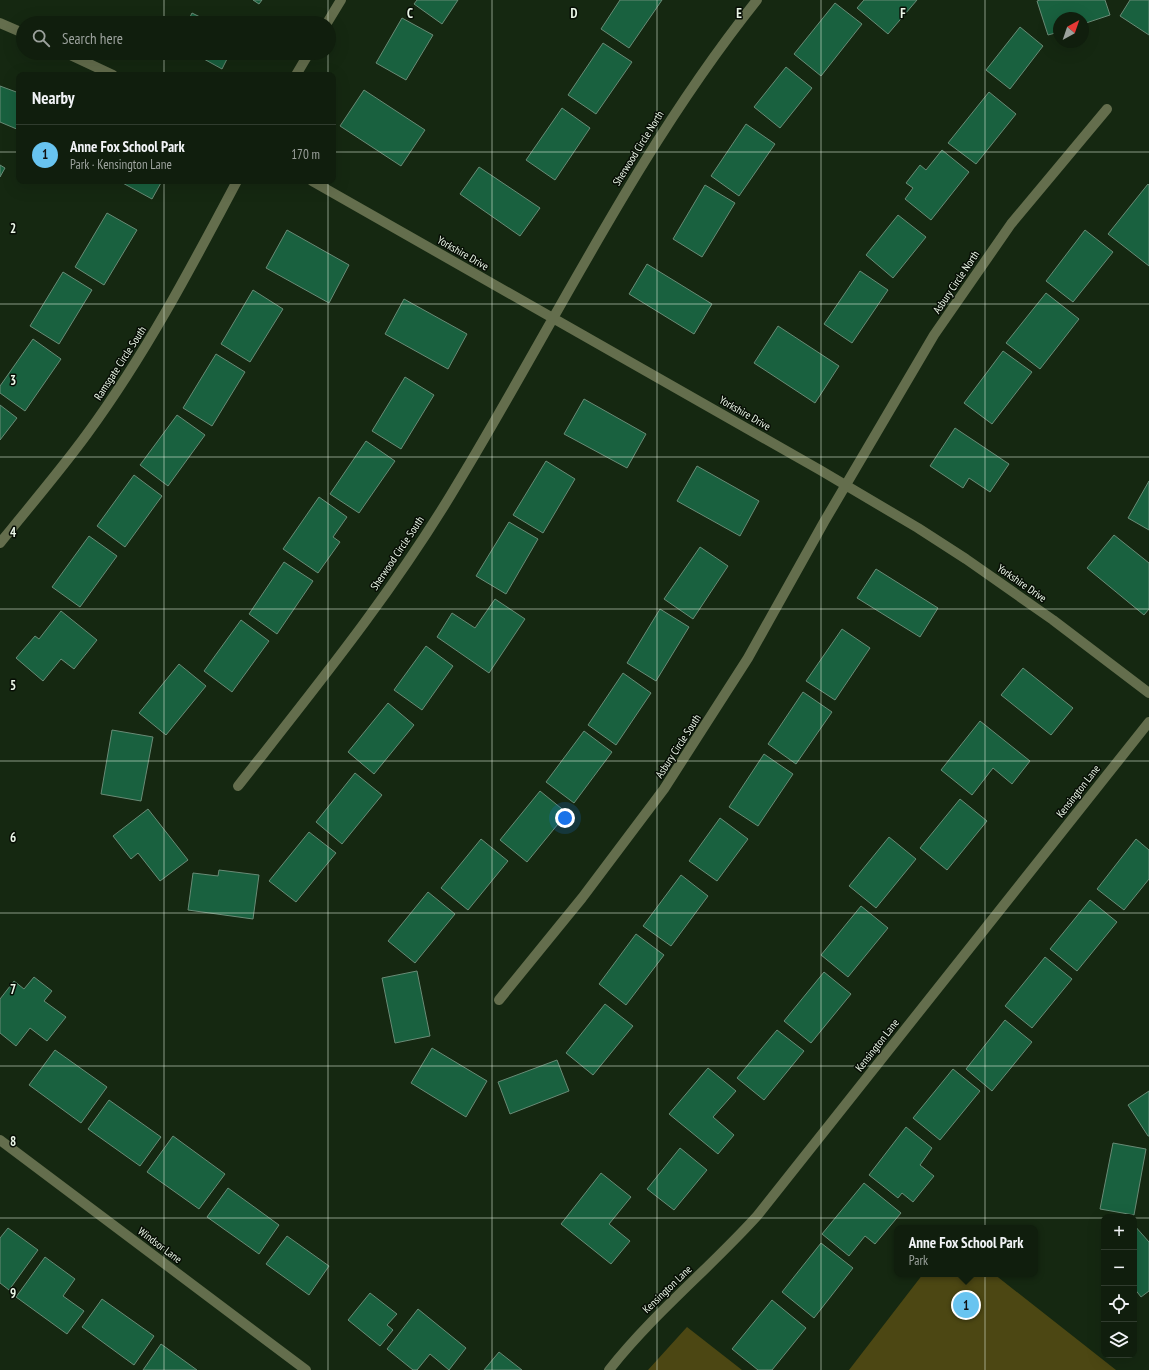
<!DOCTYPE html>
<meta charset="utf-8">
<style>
:root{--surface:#101e0d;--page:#192716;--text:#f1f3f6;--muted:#9ca29d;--line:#303c2e;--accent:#68c4f0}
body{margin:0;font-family:"PT Sans Narrow",sans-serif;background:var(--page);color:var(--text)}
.controls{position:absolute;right:12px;bottom:12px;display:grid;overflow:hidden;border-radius:8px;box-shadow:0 4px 16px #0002}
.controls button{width:36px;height:36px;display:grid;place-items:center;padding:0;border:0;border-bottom:1px solid var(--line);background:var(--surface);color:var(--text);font:20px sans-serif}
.compass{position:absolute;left:1053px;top:12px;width:36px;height:36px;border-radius:50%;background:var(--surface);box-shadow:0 4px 16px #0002;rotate:40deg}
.you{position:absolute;left:565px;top:818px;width:14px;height:14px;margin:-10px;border:3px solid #fff;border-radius:50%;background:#1a73e8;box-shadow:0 0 0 6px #1a73e833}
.badge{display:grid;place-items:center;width:26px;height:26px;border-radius:50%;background:var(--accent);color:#111;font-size:13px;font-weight:700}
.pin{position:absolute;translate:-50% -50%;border:2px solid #fff;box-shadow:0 1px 4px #0006}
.popup{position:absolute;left:894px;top:1225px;width:144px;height:52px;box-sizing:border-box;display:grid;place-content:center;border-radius:8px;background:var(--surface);filter:drop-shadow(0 1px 3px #0005);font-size:13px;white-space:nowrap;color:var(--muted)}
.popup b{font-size:15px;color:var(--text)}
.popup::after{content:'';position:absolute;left:50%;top:100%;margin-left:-8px;border:8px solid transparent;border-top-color:var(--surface)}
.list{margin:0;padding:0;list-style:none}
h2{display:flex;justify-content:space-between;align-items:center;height:52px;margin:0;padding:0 16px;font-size:17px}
h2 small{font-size:13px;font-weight:400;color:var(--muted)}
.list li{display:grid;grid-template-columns:26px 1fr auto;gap:12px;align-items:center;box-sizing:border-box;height:60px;padding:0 16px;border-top:1px solid var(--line)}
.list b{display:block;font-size:15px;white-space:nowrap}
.list p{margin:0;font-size:13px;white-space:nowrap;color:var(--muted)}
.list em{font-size:13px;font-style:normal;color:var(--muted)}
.icon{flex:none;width:22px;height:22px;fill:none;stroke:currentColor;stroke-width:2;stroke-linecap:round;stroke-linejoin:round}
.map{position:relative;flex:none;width:1149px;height:1370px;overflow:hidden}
.search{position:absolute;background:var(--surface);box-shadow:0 4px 16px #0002;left:16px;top:16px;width:320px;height:44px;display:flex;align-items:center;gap:10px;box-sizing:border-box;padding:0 14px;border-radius:22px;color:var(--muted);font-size:15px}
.panel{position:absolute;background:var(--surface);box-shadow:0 4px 16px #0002;left:16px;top:72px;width:320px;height:112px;border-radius:8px}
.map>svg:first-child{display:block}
</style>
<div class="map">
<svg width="1149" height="1370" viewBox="0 0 1149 1370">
<rect width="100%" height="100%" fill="#152811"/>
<!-- green -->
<path fill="#4c4713" d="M923 1274H994L1116 1370H849Z
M687 1327 742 1370H648Z"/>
<!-- building -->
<path fill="#19613f" stroke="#698b76" d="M253 0H262L259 4Z
M417 0H458L442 24 414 4Z
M620 0H662L629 48 601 29Z
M864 0H917L888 34 857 8Z
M1040 0H1105L1110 15 1083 24V18H1059V32L1048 35 1037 1Z
M1130 0H1149V35L1120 16Z
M835 3 862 24 821 76 794 54Z
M192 13 212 23H187Z
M402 18 433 35 406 80 376 63Z
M1020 27 1043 46 1010 89 986 70Z
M603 43 632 62 596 114 568 95Z
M193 53H230L222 69Z
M786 67 812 88 780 128 754 107Z
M0 86 19 93V130L0 122Z
M364 90 425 130 401 166 340 126Z
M989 92 1016 114 976 164 948 143Z
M562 108 590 128 555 180 526 160Z
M746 124 775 144 739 196 711 176Z
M942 150 969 172 931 220 905 199 913 188 906 183 920 165 926 170Z
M0 165 5 168 0 177Z
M479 167 540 208 520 236 460 194Z
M119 181H162L152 199Z
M1148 184 1149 185V266L1108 234Z
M705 185 735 203 702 257 673 239Z
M107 213 137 230 104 285 75 267Z
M898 215 926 237 893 278 866 255Z
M287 230 349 265 329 303 266 268Z
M1085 230 1113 252 1073 302 1046 281Z
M647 264 712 304 694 334 629 294Z
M860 271 888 290 852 343 824 324Z
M63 272 92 290 59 344 30 326Z
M253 290 283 309 250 362 221 344Z
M1046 293 1079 319 1040 369 1006 343Z
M404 299 467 334 448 369 385 334Z
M778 326 839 366 815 403 754 363Z
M33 339 61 359 25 411 0 393V386Z
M1003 351 1032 372 992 424 964 403Z
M216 354 245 372 212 426 183 408Z
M405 377 434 395 401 449 372 431Z
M584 399 646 434 627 468 564 434Z
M0 405 17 418 0 440Z
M177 415 205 435 168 486 140 465Z
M955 428 1009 464 990 492 969 478 963 488 930 466Z
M366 441 395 461 359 513 330 494Z
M546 461 575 479 543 533 513 515Z
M697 466 759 501 740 536 677 501Z
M134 475 162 496 125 547 97 526Z
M1149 481V530L1128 518Z
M319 497 347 517 333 537 340 542 318 573 283 549Z
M509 522 538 539 506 594 476 576Z
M1114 535 1149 563V609L1144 615 1087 568Z
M89 536 117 556 80 607 52 587Z
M700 547 728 566 693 619 664 599Z
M284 562 313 581 277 634 249 614Z
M876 569 938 608 920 637 857 598Z
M495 599 525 619 489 673 437 637 452 613 475 628Z
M660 609 689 627 656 681 627 663Z
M61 611 97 640 74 669 61 659 43 681 16 658 35 636 39 639Z
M241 620 269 641 232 692 204 671Z
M842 629 870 648 835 700 806 681Z
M426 646 453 666 422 710 394 690Z
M179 664 206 686 166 735 139 713Z
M1023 668 1073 708 1051 735 1001 695Z
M623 673 651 693 616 745 588 725Z
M803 692 832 712 796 764 768 744Z
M388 703 414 725 374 774 348 752Z
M980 721 1030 761 1012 784 993 768 972 795 941 770Z
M112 730 153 737 141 801 101 794Z
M584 731 612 752 574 803 546 782Z
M764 754 793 774 758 826 729 807Z
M355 773 382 795 342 844 316 822Z
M540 791 567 813 527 862 500 840Z
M960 799 987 821 947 870 920 848Z
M148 809 188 860 160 881 138 853 131 859 113 836Z
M720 818 748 839 717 881 689 861Z
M309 832 336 853 296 902 269 881Z
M889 837 916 859 876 908 849 886Z
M481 839 508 861 468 910 441 888Z
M1136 839 1149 850V879L1124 910 1097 889Z
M219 870 259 875 253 919 188 910 193 873 218 876Z
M681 875 708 896 671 946 643 926Z
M428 892 455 914 415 963 388 941Z
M1090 900 1117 922 1077 971 1050 949Z
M861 906 888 928 848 977 821 955Z
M636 934 664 955 626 1005 599 984Z
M1045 957 1072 979 1032 1028 1005 1006Z
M417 971 430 1036 395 1043 382 978Z
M824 972 851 994 811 1043 784 1021Z
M34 977 52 991 44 1001 66 1017 47 1041 30 1028 16 1046 0 1033V999L14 981 24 989Z
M605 1004 633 1026 593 1075 566 1053Z
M1005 1020 1032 1042 992 1091 966 1069Z
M777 1030 804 1051 764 1100 737 1078Z
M432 1048 487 1081 466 1117 411 1083Z
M55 1050 107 1087 81 1123 29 1085Z
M557 1060 569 1091 510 1114 498 1082Z
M708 1068 736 1091 713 1117 734 1135 718 1154 669 1114Z
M953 1069 980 1091 940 1140 913 1118Z
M1149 1091V1136H1148L1128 1105Z
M109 1100 161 1137 140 1166 88 1129Z
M906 1127 932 1148 920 1165 934 1176 913 1202 902 1193 898 1198 869 1175Z
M173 1136 225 1174 199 1209 147 1172Z
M1113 1143 1146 1149 1134 1215 1100 1209Z
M680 1148 707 1170 674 1210 647 1189Z
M601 1173 631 1197 609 1224 630 1241 611 1264 561 1224Z
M864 1183 901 1213 875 1244 865 1236 849 1256 822 1234Z
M228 1188 279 1225 259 1254 207 1217Z
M1134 1225 1149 1242V1291L1141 1297 1134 1288Z
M8 1228 38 1250 9 1290 0 1283V1238Z
M287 1236 329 1266 309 1295 266 1264Z
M821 1243 853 1268 814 1318 782 1292Z
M45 1257 75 1279 63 1296 84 1311 67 1334 16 1297Z
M370 1293 397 1314 387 1325 393 1330 380 1346 348 1320Z
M102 1299 154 1336 134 1365 82 1327Z
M772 1300 806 1328 772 1370H758L732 1349Z
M418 1309 466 1348 449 1370 430 1354 417 1370H413L387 1349Z
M161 1344 197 1370H143Z
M499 1352 522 1370H484Z"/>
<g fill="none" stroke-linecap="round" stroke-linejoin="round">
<!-- minor -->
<path stroke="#646e4d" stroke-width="10" d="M0 23 23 33
M327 23 341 0
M66 53 113 75
M296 75 309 53
M312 181 820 470 918 528 966 559 1053 620 1149 693
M0 543C29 507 60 471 87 434 145 355 191 268 237 181
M238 786C315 688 394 591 458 483 556 321 638 149 757 0
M499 1000 582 898 664 789 748 658 824 522 934 335 1011 224 1107 109
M0 1140 306 1370
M609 1370C653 1314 709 1269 757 1216L1149 722"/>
</g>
<!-- grid -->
<path fill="none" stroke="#eaf6e7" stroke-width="1" stroke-opacity="0.55" d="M164 0V23M328 0V23M492 0V1370M657 0V1370M821 0V1370M985 0V1370M164 53V75M328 53V75M0 152H19M333 152H1149M164 181V1370M328 181V1370M0 304H1149M0 457H1149M0 609H1149M0 761H1149M0 913H1149M0 1066H1149M0 1218H1104M1134 1218H1149"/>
<g text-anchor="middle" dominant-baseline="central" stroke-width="3" stroke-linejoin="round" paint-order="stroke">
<!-- street labels -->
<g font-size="11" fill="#eaf6e7" stroke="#070e05">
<text transform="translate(638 148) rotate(-58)">Sherwood Circle North</text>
<text transform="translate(463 253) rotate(30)">Yorkshire Drive</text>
<text transform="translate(956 282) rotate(-56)">Asbury Circle North</text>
<text transform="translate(120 363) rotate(-57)">Ramsgate Circle South</text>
<text transform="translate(745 413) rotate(30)">Yorkshire Drive</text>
<text transform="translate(397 553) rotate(-56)">Sherwood Circle South</text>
<text transform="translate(1022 583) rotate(35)">Yorkshire Drive</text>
<text transform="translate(678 746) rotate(-57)">Asbury Circle South</text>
<text transform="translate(1078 791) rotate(-52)">Kensington Lane</text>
<text transform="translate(877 1045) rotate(-52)">Kensington Lane</text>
<text transform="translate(160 1245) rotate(37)">Windsor Lane</text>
<text transform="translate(667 1289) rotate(-44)">Kensington Lane</text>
</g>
</g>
<g font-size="13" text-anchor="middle" font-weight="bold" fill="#eaf6e7" stroke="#070e05" stroke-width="3" stroke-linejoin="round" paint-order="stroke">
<text x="410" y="18">C</text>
<text x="574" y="18">D</text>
<text x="739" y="18">E</text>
<text x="903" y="18">F</text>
<text x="13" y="233">2</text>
<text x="13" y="385">3</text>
<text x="13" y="537">4</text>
<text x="13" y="690">5</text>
<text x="13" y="842">6</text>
<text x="13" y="994">7</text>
<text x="13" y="1146">8</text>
<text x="13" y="1298">9</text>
</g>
</svg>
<div class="controls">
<button>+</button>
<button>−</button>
<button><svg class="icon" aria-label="locate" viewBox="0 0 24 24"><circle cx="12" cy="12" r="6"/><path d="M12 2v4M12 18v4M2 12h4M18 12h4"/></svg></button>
<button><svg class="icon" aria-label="layers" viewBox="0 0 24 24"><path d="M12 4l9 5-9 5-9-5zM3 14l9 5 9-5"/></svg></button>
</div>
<svg class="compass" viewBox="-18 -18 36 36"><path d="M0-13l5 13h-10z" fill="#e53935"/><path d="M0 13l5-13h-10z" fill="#9ca29d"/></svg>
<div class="you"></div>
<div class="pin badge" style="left:966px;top:1305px">1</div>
<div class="popup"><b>Anne Fox School Park</b>Park</div>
<div class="search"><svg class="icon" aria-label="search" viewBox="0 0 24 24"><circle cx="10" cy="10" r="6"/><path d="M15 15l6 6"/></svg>Search here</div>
<section class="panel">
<h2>Nearby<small></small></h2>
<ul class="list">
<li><span class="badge">1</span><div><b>Anne Fox School Park</b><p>Park · Kensington Lane</p></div><em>170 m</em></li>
</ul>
</section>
</div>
